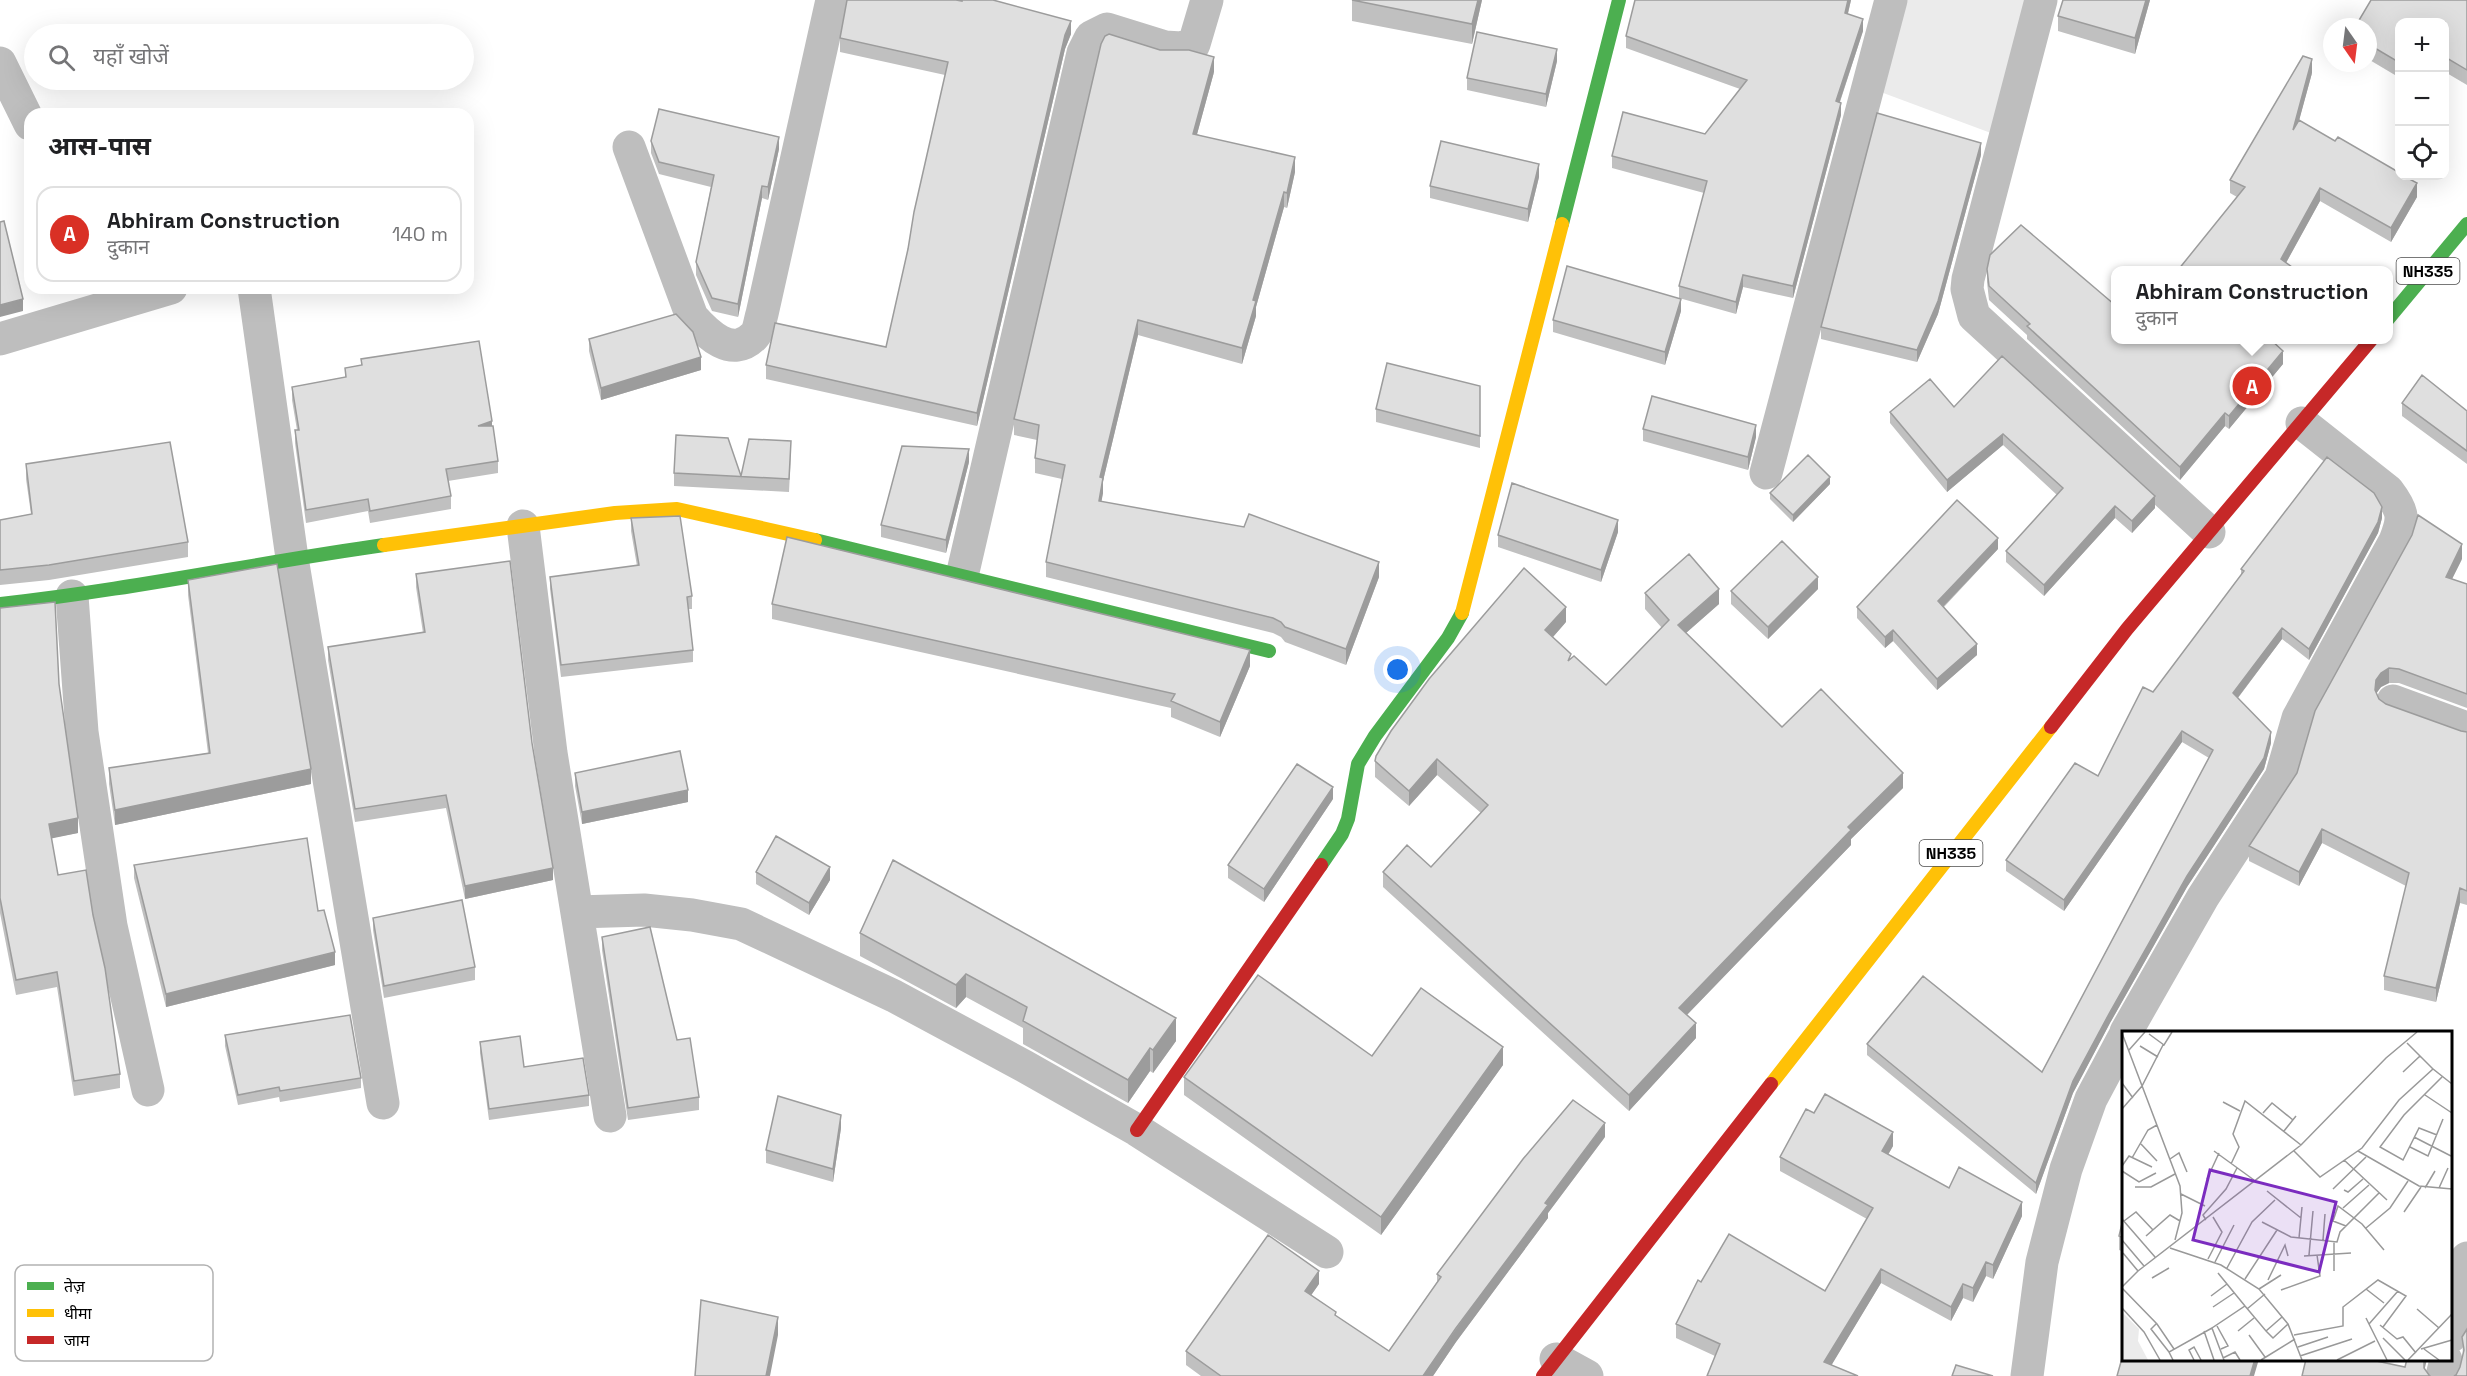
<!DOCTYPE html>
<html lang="hi">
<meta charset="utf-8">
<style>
:root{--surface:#fff;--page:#f2f2f2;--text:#202124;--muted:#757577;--line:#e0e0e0;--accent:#d93025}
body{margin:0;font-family:"Space Grotesk","Noto Sans Devanagari",sans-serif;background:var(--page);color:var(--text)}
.controls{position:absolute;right:18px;top:18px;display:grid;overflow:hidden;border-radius:12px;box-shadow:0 6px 24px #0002}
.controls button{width:54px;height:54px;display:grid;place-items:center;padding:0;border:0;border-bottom:2px solid var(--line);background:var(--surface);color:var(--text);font:30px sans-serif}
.compass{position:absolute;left:2323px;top:18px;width:54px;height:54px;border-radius:50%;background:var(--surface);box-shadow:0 6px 24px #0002;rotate:166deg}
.you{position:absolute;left:1398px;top:670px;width:21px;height:21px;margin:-15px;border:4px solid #fff;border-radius:50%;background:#1a73e8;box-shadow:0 0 0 9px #1a73e833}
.badge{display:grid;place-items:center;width:39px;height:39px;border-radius:50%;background:var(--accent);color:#fff;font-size:20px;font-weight:700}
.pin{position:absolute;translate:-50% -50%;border:3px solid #fff;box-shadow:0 2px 6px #0006}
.popup{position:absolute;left:2111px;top:266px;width:282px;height:78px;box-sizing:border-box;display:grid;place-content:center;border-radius:12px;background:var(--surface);filter:drop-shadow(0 2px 4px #0005);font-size:20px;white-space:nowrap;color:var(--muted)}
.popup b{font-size:22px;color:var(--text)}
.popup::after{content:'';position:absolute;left:50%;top:100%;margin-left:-12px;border:12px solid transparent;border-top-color:var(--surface)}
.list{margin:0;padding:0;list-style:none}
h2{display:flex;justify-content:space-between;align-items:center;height:78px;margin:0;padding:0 24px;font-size:26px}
h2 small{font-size:20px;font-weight:400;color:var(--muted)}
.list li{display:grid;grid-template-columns:39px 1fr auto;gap:18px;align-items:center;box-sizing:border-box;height:96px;margin:0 12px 12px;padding:0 12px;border:2px solid var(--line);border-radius:18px}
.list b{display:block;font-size:22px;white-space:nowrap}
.list p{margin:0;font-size:20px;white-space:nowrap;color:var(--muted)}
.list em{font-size:20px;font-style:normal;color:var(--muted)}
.icon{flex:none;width:33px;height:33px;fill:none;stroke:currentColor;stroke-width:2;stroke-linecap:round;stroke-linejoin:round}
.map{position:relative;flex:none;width:2467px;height:1376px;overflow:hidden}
.search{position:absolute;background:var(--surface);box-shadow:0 6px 24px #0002;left:24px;top:24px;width:450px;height:66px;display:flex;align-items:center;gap:15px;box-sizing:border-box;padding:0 21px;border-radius:33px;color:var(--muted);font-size:22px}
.panel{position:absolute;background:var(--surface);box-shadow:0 6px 24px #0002;left:24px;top:108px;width:450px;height:186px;border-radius:18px}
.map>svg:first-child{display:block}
</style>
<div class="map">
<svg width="2467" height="1376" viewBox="0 0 2467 1376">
<rect width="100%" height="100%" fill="#fff"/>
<!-- green -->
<path fill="#ebebeb" d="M1907 0H2046L2007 139 1878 91Z"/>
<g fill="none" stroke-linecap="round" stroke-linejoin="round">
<!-- street -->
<path stroke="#bebebe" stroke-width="33" d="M2041 0 1968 279 1967 289 1974 316 2209 532
M0 63 30 124
M629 147 692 317C707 334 732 359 754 336 759 331 760 320 762 314L832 0
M254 288 292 558 383 1103
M0 339 171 288
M1766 473 1891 0
M523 526 551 753 610 1116
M962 576 1083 53 1091 37 1107 29 1165 47 1181 48 1194 44 1207 0
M72 596 82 732 111 926 148 1090
M2393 701 2467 728
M577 912 644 910 692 915 741 924 894 996 1024 1066 1137 1130 1327 1252
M2126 1032 2203 897 2281 777 2298 718 2395 541C2404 518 2404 512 2388 491L2302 423
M2450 1337 2467 1258
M1556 1359 1587 1376
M2027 1376 2042 1262 2066 1169 2091 1099 2124 1037
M2442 1376 2446 1360"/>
<!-- fast -->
<path stroke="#4caf50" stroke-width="14" d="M1562 224 1619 0
M2388 319 2467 224
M815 540 1269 651
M0 604C129 590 256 563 384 545
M1321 865 1342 834 1348 819 1358 764 1375 736 1448 638 1462 613"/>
<!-- slow -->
<path stroke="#ffc107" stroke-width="14" d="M384 545 615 513 677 509 815 540
M1462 613 1562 224
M1771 1084 2051 727"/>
<!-- jam -->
<path stroke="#c62828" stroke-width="14" d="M2051 727 2127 629 2371 340
M1137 1130 1321 865
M1543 1376 1771 1084"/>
</g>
<!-- wall -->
<path fill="#c0c0c0" d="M1352 0H1482L1472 44 1352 21Z
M1851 0 1848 14 1863 31 1840 102 1841 115 1793 298 1743 287 1736 314 1679 298V286L1704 193 1612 168V156L1705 134 1740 89 1626 48V36Z
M2150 0 2135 54 2058 31V16Z
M2467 0V85L2445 72V22H2400V78L2368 59V27Z
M1071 34 1065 49 977 426 766 379V365L886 347 908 249 945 75 840 52V38Z
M1557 61 1546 107 1467 90V78Z
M1214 72 1197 134 1295 172 1287 208 1284 207 1256 307V316L1242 364 1138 335 1103 481V493L1101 501 1379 577 1346 665 1285 642 1281 637 1273 633 1046 577V562L1062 479 1035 473V458L1037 440 1014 435V419Z
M2312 73 2299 120 2417 197 2391 242 2320 201 2286 263 2178 270 2237 197 2230 193V180Z
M651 141 779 149 768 200 762 198 738 317 712 311 696 275V262L711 187 659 174 651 153Z
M1981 155 1938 314 1917 362 1821 339V327Z
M1539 177 1528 222 1430 198V186Z
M1987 269 2115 339H2279L2275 344 2283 364 2229 429 2225 426 2180 480 2027 339V335L1989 300 1987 282Z
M1681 311 1665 365 1553 332V320Z
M589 339 701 370 601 400 589 351Z
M361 359 492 426 498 461V473L448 481 451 496V509L370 523 368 511 306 523 295 443V430H297L292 400V387L345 377V368L361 365Z
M1480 386V448L1376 422V409Z
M2402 403 2467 411V464L2402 416Z
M1954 407 2155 508 2132 533 2115 518 2044 596 2006 562V551L2057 495 2003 445 1947 492 1890 423V412Z
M1643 429 1756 437 1748 470 1643 441Z
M791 453 789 492 674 486V473L741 476Z
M969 462 946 553 881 537V525Z
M26 464 188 542V557L49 580 0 585V520L31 514 26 479Z
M1830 484 1793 522 1770 499V493Z
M631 518 692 596V609H688L693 650V662L561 677 550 589V577L637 566 631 531Z
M2382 518 2378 533 2309 660 2282 639 2238 698 2271 743 2264 769 2187 887 2110 1023 2073 1093 2036 1194 1867 1055V1044L2042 1072 2209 758 2182 742 2064 911 2006 871V860L2098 776 2153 692 2241 575V569Z
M1618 532 1601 582 1498 547V535Z
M1998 549 1944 607 1977 655 1937 690 1893 641 1885 648 1857 618V607Z
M2462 559 2452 579 2467 584V708L2399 683H2389L2381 687 2376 693 2379 699 2386 704 2461 731 2467 732V905L2460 903 2436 1002 2384 990V976L2406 886 2322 843 2299 886 2249 861V846Z
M416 574 532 743 553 880 465 899 446 808 355 822 328 660V647L423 633 416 587Z
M188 580 311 784 115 825 109 784V768L208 753 188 595Z
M1818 589 1768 639 1731 604V591Z
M1645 593 1719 604 1686 633 1782 727 1903 788 1851 839V845L1687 1015 1696 1038 1629 1111 1383 887V872L1431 867 1481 813 1437 775 1409 806 1375 777V761L1566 622 1553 637 1571 659 1606 685 1662 628 1645 609Z
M772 604 1250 666 1220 737 1171 717V708L772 619Z
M0 608 59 684 78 833 51 838 58 875 93 915 120 1074V1088L74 1096 57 987 16 995 0 913Z
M575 773 688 802 582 824 575 786Z
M1333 799 1264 902 1228 878V865Z
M134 865 318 911 335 965 166 1007 134 878Z
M756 872 830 880 809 915 756 884Z
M373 918 475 967V980L384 998 373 930Z
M860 933 1176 1041 1153 1073 1150 1071 1128 1103 1023 1044V1028L966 997 956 1008 860 956Z
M602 937 677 1040 699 1097V1110L628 1120 602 950Z
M225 1035 361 1078V1088L280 1102 279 1097 238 1105 225 1046Z
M480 1042 524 1067 589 1095V1106L489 1120 480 1053Z
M1372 1056 1503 1065 1381 1235 1184 1095V1077Z
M1814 1113 1893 1146 1888 1155 1949 1188 2022 1216 1993 1279 1986 1276 1973 1302 1963 1298 1951 1321 1881 1283 1831 1365 1715 1356 1676 1338V1324L1701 1282 1825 1291 1867 1219 1780 1171V1157Z
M841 1128 833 1182 766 1163V1150Z
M1605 1137 1548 1213V1218L1456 1342 1433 1376H1201L1186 1365V1351L1319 1284 1311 1295 1336 1316 1389 1351 1437 1282V1274Z
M2124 1215V1252L2119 1250V1236Z
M2467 1329V1376L2456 1375 2460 1367 2463 1356 2462 1337Z"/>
<!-- shaded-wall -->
<path fill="#9c9c9c" d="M1478 0H1482L1472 44V24Z
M1848 0H1851L1845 25V13Z
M2146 0H2150L2135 54V38Z
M1863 19V31L1836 113V101Z
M1071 21V34L1065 49 977 426V413L1065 35Z
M1557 49V61L1546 107V94Z
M1214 57V72L1193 149V134Z
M2312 59V73L2293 143V130Z
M1841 103V115L1793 298V286Z
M779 137V149L768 200V187Z
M1981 143V155L1938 314 1917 362V350Z
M1295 157V172L1287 208V193Z
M1539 164V177L1528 222V209Z
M2417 183V197L2391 242V228Z
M762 186V198L738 317V304Z
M2320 188V201L2282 270 2281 259Z
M1284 192V207L1256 307V316L1242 364V348L1253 300Z
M1743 275V287L1736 314V302Z
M23 299V311L0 317V305Z
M1681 299V311L1665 365V352Z
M1138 320V335L1103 481V493L1099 516 1100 477Z
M2269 339H2279L2269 352Z
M2283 351V364L2229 429V416Z
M701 357V370L601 400V388Z
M2225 413V426L2180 480V467Z
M492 421V434L478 426Z
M1756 425V437L1748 470V457Z
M2003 434V445L1947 492V480Z
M969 449V462L946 553V540Z
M1830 477V484L1793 522V515Z
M2155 496V508L2132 533V521Z
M2115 506V518L2044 596V585Z
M2382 507V518L2378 533 2309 660V649Z
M1618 520V532L1601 582V570Z
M1998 538V549L1938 612V601Z
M2462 544V559L2446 591V577Z
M1379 562V577L1346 665V649Z
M1818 577V589L1768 639V627Z
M1719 589V604L1678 640V625Z
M1566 607V622L1545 646V630Z
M2282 628V639L2233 704V693Z
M1893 630V641L1885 648V637Z
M1977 644V655L1937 690V679Z
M1250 650V666L1220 737V722Z
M2389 668V683L2381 687 2376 694 2375 690 2376 680 2381 673Z
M2182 731V742L2064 911V900Z
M2271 732V743L2264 769 2187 887 2110 1023 2073 1093 2036 1194V1183L2073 1081 2110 1012 2187 876Z
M1437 759V775L1409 806V791Z
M311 769V784L115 825V810Z
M1903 773V788L1851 839V845L1679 1023V1008L1848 827Z
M1333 787V799L1264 902V889Z
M688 790V802L582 824V812Z
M78 818V833L49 839V824Z
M2322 829V843L2299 886V872Z
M830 867V880L809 915V903Z
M553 868V880L465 899V886Z
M2460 888V903L2436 1002V988Z
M335 952V965L166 1007V994Z
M966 974V997L956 1008V985Z
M1176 1018V1041L1153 1073V1050Z
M1696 1023V1038L1629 1111V1095Z
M1503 1047V1065L1381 1235V1217Z
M1150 1048V1071L1128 1103V1080Z
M841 1115V1128L833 1182V1169Z
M1605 1123V1137L1548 1213V1218L1456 1342 1433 1376H1423L1545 1203Z
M1893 1132V1146L1882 1165V1151Z
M2022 1202V1216L1993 1279V1265Z
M1986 1262V1276L1973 1302V1288Z
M1881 1269V1283L1825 1376 1824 1362Z
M1319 1271V1284L1305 1304V1291Z
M1963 1284V1298L1951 1321V1307Z
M778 1317V1335L770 1376H766Z
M2255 1359H2259L2254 1376H2250Z
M2424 1359H2427L2424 1372Z"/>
<!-- building -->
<path fill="#dfdfdf" stroke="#9c9c9c" stroke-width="1.5" d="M847 0H956L962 1V0H993L1071 21 1065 35 977 413 766 365 775 323 886 347 908 249 914 212 948 62 840 38Z
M1352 0H1478L1472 24Z
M1635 0H1848L1845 13 1863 19 1836 101 1841 103 1793 286 1743 275 1736 302 1679 286 1707 181 1612 156 1623 112 1705 134 1747 80 1626 36Z
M2063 0H2146L2135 38 2058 16Z
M2371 0H2467V70L2445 57V22H2400V63L2368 44V27H2355Z
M1477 32 1557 49 1546 94 1467 78Z
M1109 34 1160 50H1189L1214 57 1193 134 1295 157 1287 193 1284 192 1253 300 1256 301 1242 348 1138 320 1100 477 1103 478 1099 501 1244 527 1249 514 1379 562 1346 649 1285 627 1281 622 1273 618 1046 562 1065 465 1035 458 1039 425 1014 419 1101 44 1105 36Z
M2303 56 2312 59 2293 130 2299 120 2335 141 2338 137 2400 173V176H2404L2417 183 2391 228 2320 188 2281 259 2296 270H2178L2245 187 2230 180Z
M659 109 779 137 768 187 762 186 738 304 712 298 696 262 714 175 659 162 651 141Z
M1877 113 1981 143 1938 301 1917 350 1821 327Z
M1441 141 1539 164 1528 209 1430 186Z
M4 221 23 299 0 305V222Z
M2021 225 2115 305V339H2270L2283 351 2229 416 2225 413 2180 467 2027 326 2030 324 1989 286 1987 269 1990 255Z
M1567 266 1681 299 1665 352 1553 320Z
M676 314 693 332 701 357 601 388 589 339Z
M479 341 492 421 478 426H493L498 461 446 469 451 496 370 511 368 499 306 510 295 430H299L292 387 346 377 345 368 362 365 361 359Z
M2002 356 2155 496 2132 521 2115 506 2044 585 2006 551 2063 488 2003 434 1947 480 1890 412 1930 379 1954 407Z
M1387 363 1480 386V436L1376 409Z
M2422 375 2467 411V451L2402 403Z
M1652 396 1756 425 1748 457 1643 429Z
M676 435 728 438 741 476 749 439 791 441 789 479 674 473Z
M170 442 188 542 49 565 0 570V520L32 514 26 464Z
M902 446 969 449 946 540 881 525Z
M1808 455 1830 477 1793 515 1770 493Z
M2327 457 2374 493 2382 507 2378 522 2309 649 2282 628 2233 693 2271 732 2264 758 2187 876 2110 1012 2073 1081 2036 1183 1867 1044 1923 976 2042 1072 2213 750 2182 731 2064 900 2006 860 2075 763 2098 776 2143 687 2153 692 2244 571 2241 569Z
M1512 483 1618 520 1601 570 1498 535Z
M1957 500 1998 538 1938 601 1977 644 1937 679 1893 630 1885 637 1857 607Z
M2418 515 2462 544 2446 577 2467 584V694L2399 669 2389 668 2381 673 2376 680 2375 690 2379 699 2386 704 2461 731 2467 732V891L2460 888 2436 988 2384 976 2409 873 2322 829 2299 872 2249 846 2297 773 2315 711 2412 535Z
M680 516 692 596 687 597 693 650 561 665 550 577 639 565 631 518Z
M787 537 1250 650 1220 722 1171 701 1175 694 772 604Z
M1782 541 1818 577 1768 627 1731 591Z
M1689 554 1719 589 1678 625 1782 727 1821 689 1903 773 1848 827 1851 830 1679 1008 1696 1023 1629 1095 1383 872 1407 845 1431 867 1488 805 1437 759 1409 791 1375 761 1376 756 1391 731 1429 679 1524 568 1566 607 1545 630 1571 654 1568 661 1574 656 1606 685 1669 620 1645 593Z
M510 561 532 743 553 868 465 886 446 795 355 809 328 647 425 632 416 574Z
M277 564 311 769 115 810 109 768 210 753 188 580Z
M55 602 59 684 78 818 49 824 58 875 86 870 93 915 105 968 120 1074 74 1081 57 972 16 980 0 898V608Z
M680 751 688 790 582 812 575 773Z
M1297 764 1333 787 1264 889 1228 865Z
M776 836 830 867 809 903 756 872Z
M307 838 318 911 324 910 335 952 166 994 134 865Z
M893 860 1176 1018 1153 1050 1150 1048 1128 1080 1023 1021 1027 1007 966 974 956 985 860 933Z
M462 900 475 967 384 986 373 918Z
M650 927 677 1040 690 1038 699 1097 628 1108 602 937Z
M1258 975 1372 1056 1421 988 1503 1047 1381 1217 1184 1077Z
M350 1015 361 1078 280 1091 279 1087 238 1095 225 1035Z
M520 1036 524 1067 583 1058 589 1095 489 1109 480 1042Z
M1825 1094 1893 1132 1882 1151 1949 1188 1959 1167 2022 1202 1993 1265 1986 1262 1973 1288 1963 1284 1951 1307 1881 1269 1824 1362 1858 1376H1707L1720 1344 1676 1324 1698 1280 1701 1282 1729 1234 1825 1291 1873 1208 1780 1157 1806 1109 1814 1113Z
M778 1096 841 1115 833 1169 766 1150Z
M1573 1100 1605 1123 1545 1203 1548 1205 1456 1328 1423 1376H1221L1186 1351 1268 1235 1319 1271 1305 1291 1336 1312 1335 1315 1389 1351 1441 1277 1437 1274 1523 1159Z
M2124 1215V1238L2119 1236Z
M701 1300 778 1317 766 1376H695Z
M2467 1329V1376H2454L2456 1375 2460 1367 2464 1350 2462 1337Z
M2124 1351V1359H2255L2250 1376H2117Z
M2306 1359H2367L2405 1367 2407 1359H2424V1368L2429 1375 2430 1376H2302Z
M1956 1365 1993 1376H1952Z"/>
<g text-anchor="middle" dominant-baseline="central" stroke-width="5" stroke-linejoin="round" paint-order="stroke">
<!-- shield labels -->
<g fill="#fff" stroke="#4c4c4c" stroke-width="1.5">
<rect x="2396.5" y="258" width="63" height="26" rx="4.5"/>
<rect x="1919.5" y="840" width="63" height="26" rx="4.5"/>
</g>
<g font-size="16" font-weight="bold" fill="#000">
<text x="2428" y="271">NH335</text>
<text x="1951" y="853">NH335</text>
</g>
</g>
<!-- overview -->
<g transform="translate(2122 1031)">
<rect width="330" height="330" fill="#fff"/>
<path d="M0 281 17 298 16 310 26 329H0Z" fill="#ebebeb"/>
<path fill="none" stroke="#999" stroke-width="1.5" d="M0 2 58 155 60 182 53 209M27 3 42 14 50 1M285 12 311 38M18 15 36 26M7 19 23 1M281 41 298 25M0 52 11 67M303 64 330 82M101 71 118 80M0 78 20 55 41 14M141 82 150 72 171 89M162 100 174 85M315 104 297 97 281 129 258 116 282 84 320 46M292 106 329 125M19 113 35 130M288 116 306 125 321 88M92 120 132 149M172 120 198 146 240 117 277 69 311 38 330 53M236 120 297 155 330 158M10 127 26 99 35 94M48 128 57 122 65 141M222 129 265 169M109 133 117 116 111 103 123 70 179 114M0 135 7 125 30 136M0 140 17 151 34 142M85 148 97 122M13 156H29L53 143M303 157 313 140M317 157 326 137M211 158 244 126M222 159 226 161 241 148M145 160 179 187M59 163 83 175M221 177 247 154M282 181 299 156M0 188 33 226M84 189 81 184 104 158 115 137M2 190 14 181 31 199M140 191 169 206 215 211 218 201 257 162M224 195 211 190 216 175 240 193 262 219M244 197 268 177 286 150M24 205 48 184 58 190M177 207 180 176M0 209 22 235M201 209 203 183M48 217 99 234 137 258 166 293 180 329M1 222 16 240M187 224 191 180M182 225 229 222M86 228 100 201 91 186M93 231 112 194M105 237 130 191 153 169M212 240V211M96 242 123 275M30 247 47 237M123 248 155 199M146 249 163 214 166 225M0 256 16 240 179 114 264 27 295 1M0 257 35 293 52 318M137 258 159 244M244 258 262 272M159 259 198 245 195 224M89 265 105 253M91 276 112 262M0 277 22 301 38 329M125 278 143 263M295 278 317 297M244 287 265 329M34 293 29 298 47 321M247 293 276 260M258 294 275 308 281 306 294 322M95 295 106 315 99 318M82 300 92 329M116 300 132 287M144 300 151 307 166 293M127 304 143 326M172 304 221 295V276L256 249 284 265 261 296M261 307 283 329M176 316 206 306M299 318 330 309M302 318 317 329M178 325 230 308M101 327 113 321 118 329M51 329 47 321 90 297M72 329 67 319 72 316 79 329M102 329 90 297 123 275 144 300 160 286M139 329 173 308M215 329 253 310M286 329 330 283"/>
<path fill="#7b2cbf" fill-opacity="0.15" stroke="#7b2cbf" stroke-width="3" d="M88 139 214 171 197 241 71 209Z"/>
<rect width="330" height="330" fill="none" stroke="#000" stroke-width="3"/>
</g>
<!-- legend -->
<rect x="15" y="1265" width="198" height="96" rx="9" fill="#fff" stroke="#b2b2b2" stroke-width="1.5"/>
<rect x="27" y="1282" width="27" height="8" fill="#4caf50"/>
<rect x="27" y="1309" width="27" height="8" fill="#ffc107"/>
<rect x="27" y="1336" width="27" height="8" fill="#c62828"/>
<g font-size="16" fill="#000">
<text x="64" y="1292">तेज़</text>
<text x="64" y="1319">धीमा</text>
<text x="64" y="1346">जाम</text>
</g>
</svg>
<div class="controls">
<button>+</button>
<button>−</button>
<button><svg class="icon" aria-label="locate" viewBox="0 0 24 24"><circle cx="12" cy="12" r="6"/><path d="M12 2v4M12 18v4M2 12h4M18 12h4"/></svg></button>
</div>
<svg class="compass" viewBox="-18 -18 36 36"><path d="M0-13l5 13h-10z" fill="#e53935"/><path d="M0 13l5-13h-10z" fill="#757577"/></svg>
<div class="you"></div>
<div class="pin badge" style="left:2252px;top:386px">A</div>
<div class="popup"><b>Abhiram Construction</b>दुकान</div>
<div class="search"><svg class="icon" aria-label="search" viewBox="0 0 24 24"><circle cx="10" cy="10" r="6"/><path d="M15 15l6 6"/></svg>यहाँ खोजें</div>
<section class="panel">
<h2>आस-पास<small></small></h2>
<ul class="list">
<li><span class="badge">A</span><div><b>Abhiram Construction</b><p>दुकान</p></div><em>140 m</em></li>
</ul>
</section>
</div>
